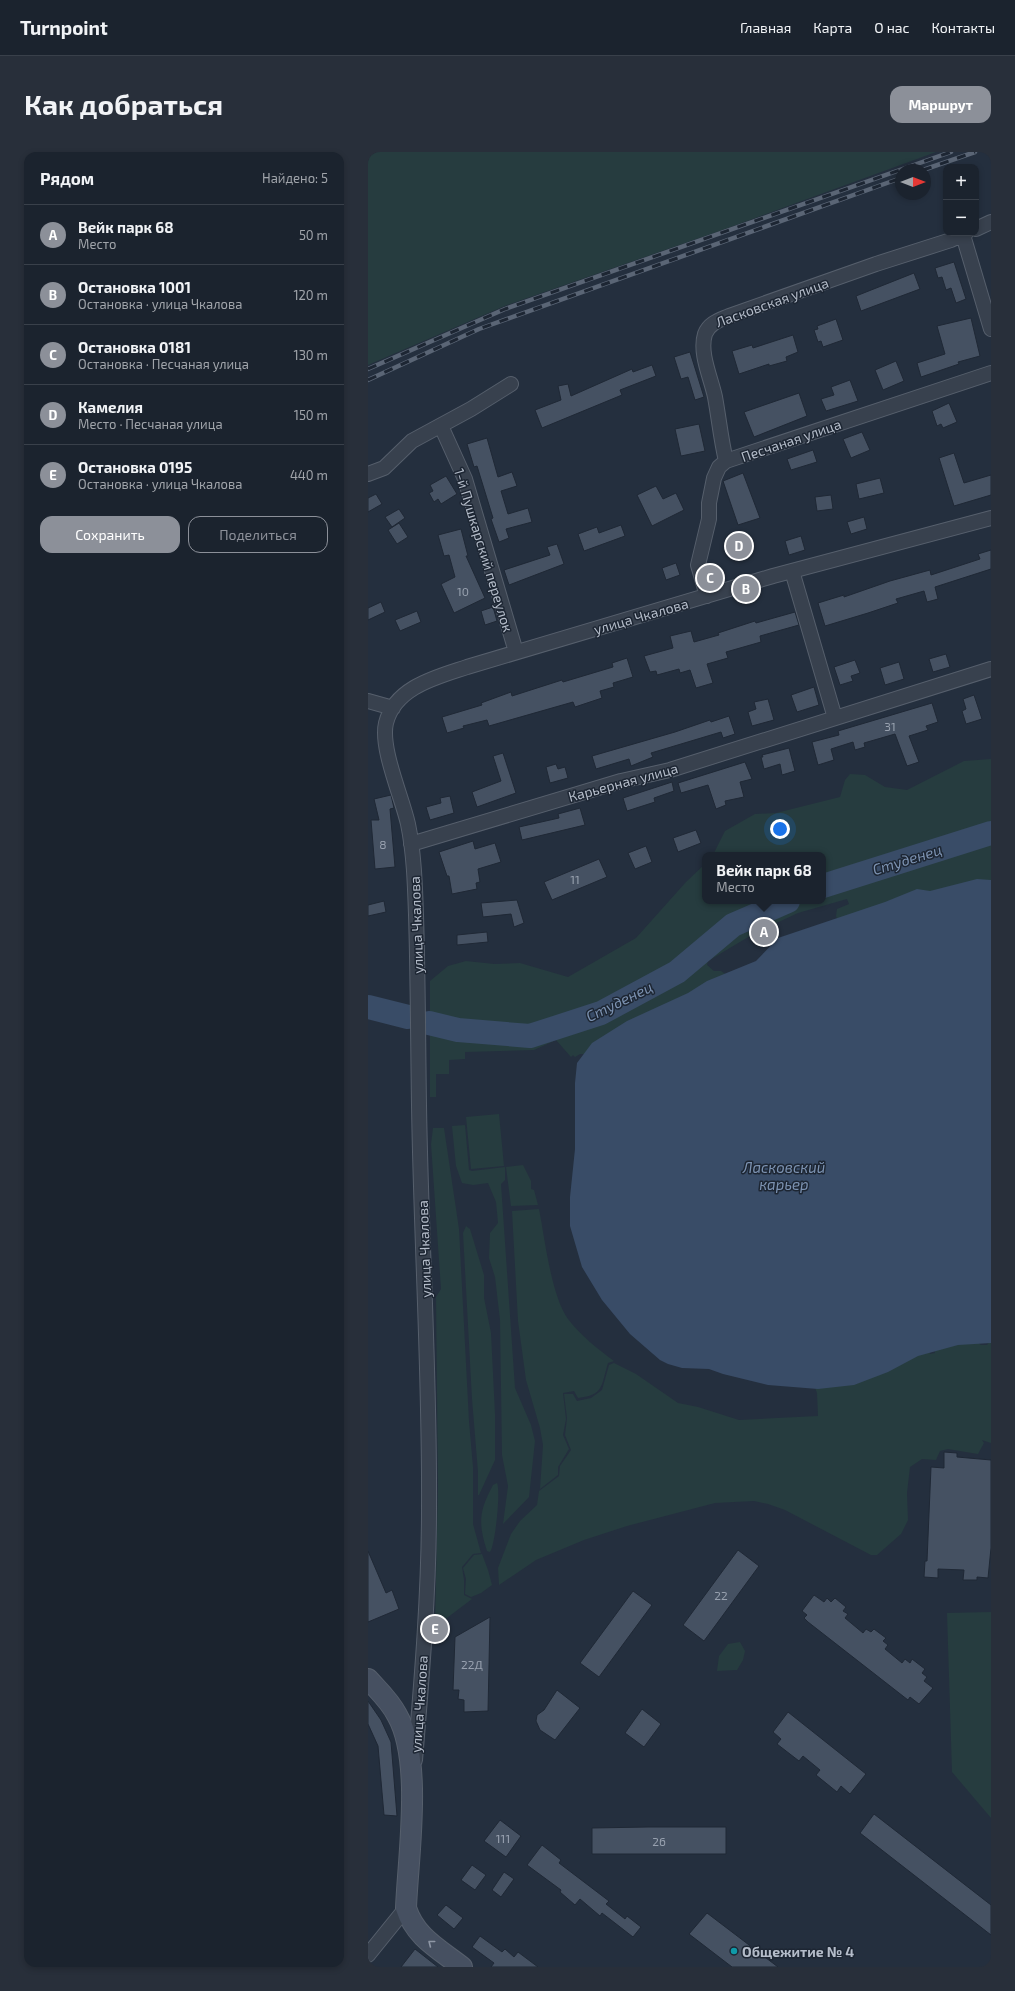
<!DOCTYPE html>
<html lang="ru">
<meta charset="utf-8">
<style>
:root{--surface:#1b232e;--page:#282f3a;--text:#f1f3f6;--muted:#a0a4aa;--line:#39404a;--accent:#8c9099}
body{margin:0;font-family:"Exo 2",sans-serif;background:var(--page);color:var(--text)}
.controls{position:absolute;right:12px;top:12px;display:grid;overflow:hidden;border-radius:8px;box-shadow:0 2px 6px #0003}
.controls button{width:36px;height:36px;display:grid;place-items:center;padding:0;border:0;border-bottom:1px solid var(--line);background:var(--surface);color:var(--text);font:20px sans-serif}
.compass{position:absolute;left:527px;top:12px;width:36px;height:36px;border-radius:50%;background:var(--surface);box-shadow:0 2px 6px #0003;rotate:90deg}
.you{position:absolute;left:412px;top:677px;width:14px;height:14px;margin:-10px;border:3px solid #fff;border-radius:50%;background:#1a73e8;box-shadow:0 0 0 6px #1a73e833}
.badge{display:grid;place-items:center;width:26px;height:26px;border-radius:50%;background:var(--accent);color:#fff;font-size:13px;font-weight:700}
.pin{position:absolute;translate:-50% -50%;border:2px solid #fff;box-shadow:0 1px 4px #0006}
.popup{position:absolute;left:334px;top:700px;width:124px;height:52px;box-sizing:border-box;display:grid;place-content:center;border-radius:8px;background:var(--surface);filter:drop-shadow(0 1px 3px #0005);font-size:13px;white-space:nowrap;color:var(--muted)}
.popup b{font-size:15px;color:var(--text)}
.popup::after{content:'';position:absolute;left:50%;top:100%;margin-left:-8px;border:8px solid transparent;border-top-color:var(--surface)}
.list{margin:0;padding:0;list-style:none}
h2{display:flex;justify-content:space-between;align-items:center;height:52px;margin:0;padding:0 16px;font-size:17px}
h2 small{font-size:13px;font-weight:400;color:var(--muted)}
.list li{display:grid;grid-template-columns:26px 1fr auto;gap:12px;align-items:center;box-sizing:border-box;height:60px;padding:0 16px;border-top:1px solid var(--line)}
.list b{display:block;font-size:15px;white-space:nowrap}
.list p{margin:0;font-size:13px;white-space:nowrap;color:var(--muted)}
.list em{font-size:13px;font-style:normal;color:var(--muted)}
.actions{display:flex;gap:8px;padding:12px 16px}
.actions a{flex:1;padding:9px 0;border:1px solid var(--accent);border-radius:12px;text-align:center;font-size:14px;color:var(--accent)}
.actions .main{background:var(--accent);color:#fff}
.map{position:relative;flex:none;width:623px;height:1815px;overflow:hidden;border-radius:12px}
header{display:flex;align-items:center;gap:24px;box-sizing:border-box;height:56px;padding:0 20px;background:var(--surface);border-bottom:1px solid var(--line)}
header strong{font-size:19px}
nav{display:flex;gap:22px;margin-inline-start:auto;font-size:14px}
.intro{display:flex;align-items:center;justify-content:space-between;box-sizing:border-box;height:96px;padding:0 24px}
h1{margin:0;font-size:28px}
.button{padding:10px 18px;border-radius:12px;background:var(--accent);color:#fff;font-size:14px;font-weight:700}
main{display:flex;gap:24px;padding:0 24px}
aside{flex:1;background:var(--surface);border-radius:12px;box-shadow:0 2px 6px #0003}
.map>svg:first-child{display:block}
</style>
<header>
<strong>Turnpoint</strong>
<nav><a>Главная</a><a>Карта</a><a>О нас</a><a>Контакты</a></nav>
</header>
<div class="intro"><h1>Как добраться</h1><a class="button">Маршрут</a></div>
<main>
<aside>
<h2>Рядом<small>Найдено: 5</small></h2>
<ul class="list">
<li><span class="badge">A</span><div><b>Вейк парк 68</b><p>Место</p></div><em>50 m</em></li>
<li><span class="badge">B</span><div><b>Остановка 1001</b><p>Остановка · улица Чкалова</p></div><em>120 m</em></li>
<li><span class="badge">C</span><div><b>Остановка 0181</b><p>Остановка · Песчаная улица</p></div><em>130 m</em></li>
<li><span class="badge">D</span><div><b>Камелия</b><p>Место · Песчаная улица</p></div><em>150 m</em></li>
<li><span class="badge">E</span><div><b>Остановка 0195</b><p>Остановка · улица Чкалова</p></div><em>440 m</em></li>
</ul>
<div class="actions"><a class="main">Сохранить</a><a>Поделиться</a></div>
</aside>
<div class="map">
<svg width="623" height="1815" viewBox="0 0 623 1815">
<rect width="100%" height="100%" fill="#242f3e"/>
<!-- green -->
<path fill="#263c3f" d="M0 0H568L360 76 139 153 0 213Z
M623 607V742L472 775 468 764 469 757 481 752 479 747 430 761 387 781 340 809 339 813 346 819H353L363 826 221 902H212L207 905 205 903 203 905 188 888 166 898 97 900V907L81 908V922H68V945H62V829L80 814 98 809 126 812 152 811 200 825 268 786 318 730 337 712V749H455V703H345L357 679 387 662 408 661 472 645 477 628 482 622 497 623 517 635 539 638 596 609Z
M131 962 136 1014 103 1017 98 965Z
M97 973 101 1018 104 1019 137 1015V1028L133 1032 147 1236 163 1273 167 1289 161 1345 135 1372 140 1334 134 1303 132 1168 127 1125 121 1106 122 1081 130 1071 128 1050 120 1031 105 1033 94 1031 88 1014 84 974Z
M65 976H76L91 1077 101 1269 105 1315V1372L113 1401 105 1402 94 1415 96 1428V1443L104 1447 67 1475 70 1335 68 1145 73 1137 63 992Z
M155 1013 163 1029V1037L166 1038 170 1053 143 1054 138 1015Z
M171 1057C177 1087 183 1143 200 1167 213 1184 230 1197 246 1209L240 1211C233 1234 236 1243 210 1246L206 1239 195 1241 198 1267 195 1283 201 1297 190 1315V1323L172 1337 175 1293 172 1276 158 1228 150 1169 144 1059Z
M98 1074 102 1077 116 1123V1146L123 1181 127 1262V1308L111 1343H110V1320L104 1247 95 1081Z
M623 1184V1291L614 1288 616 1291 610 1302 580 1297 572 1299 568 1308 554 1307 542 1315 539 1341 540 1368 533 1382 509 1403H503L417 1358 400 1352 386 1349 347 1351 259 1374 216 1388 168 1408 131 1433 130 1416 143 1382 152 1369 169 1353 171 1339 191 1324 192 1314 203 1298 197 1283 199 1266 196 1242H205L209 1249 223 1246 234 1238 241 1213 246 1211 268 1222 310 1251 330 1255 371 1268 450 1264 449 1241 446 1233 560 1192 562 1202 567 1201 566 1193 608 1189 613 1193H619L623 1188Z
M129 1331C133 1339 127 1394 122 1400L119 1399C110 1371 111 1359 125 1333Z
M114 1402 120 1418 124 1433 113 1441 103 1445 97 1442 98 1427 95 1416 106 1403Z
M623 1460V1666L584 1620 579 1461Z
M372 1490 377 1499 375 1508 369 1518 349 1519 351 1504 360 1492Z"/>
<!-- water -->
<path fill="#394c67" d="M609 727 623 728V1191L590 1193 550 1204 520 1220 486 1233 450 1237 400 1233 355 1222 341 1217 314 1216 300 1212 292 1208 262 1182 234 1148 214 1115 202 1074V1045L207 997V931L209 911 224 891 259 869 320 841 339 829 388 809 410 786 517 750 549 737 562 739Z"/>
<g fill="none" stroke-linecap="round" stroke-linejoin="round">
<!-- river -->
<path stroke="#394c67" stroke-width="24" d="M455 734 623 681
M0 855 40 865
M61 871 90 878 162 884 233 861 309 820 365 773 420 749"/>
</g>
<!-- building -->
<path fill="#455162" stroke="#1f2835" d="M586 110 598 147 588 151 583 136 578 138 574 125 570 126 567 116Z
M546 121 552 137 493 159 488 144Z
M603 166 612 204 590 210 591 212 553 225 549 211 577 202 569 174Z
M468 167 475 188 455 195 453 189 450 190 446 178 450 177 449 174Z
M425 183 430 200 418 205 419 209 401 214V212L371 222 364 199 384 193 385 196Z
M322 200 336 245 327 248 320 225 313 227 306 205Z
M528 209 536 229 515 238 507 218Z
M284 213 288 224 252 238 254 243 174 276 167 258 193 248 190 234 200 232 203 244 264 217 265 220Z
M482 228 490 249 458 259 453 247 466 243 463 235Z
M431 241 439 264 386 285 376 260Z
M581 251 589 270 575 276 573 272 569 274 564 259Z
M331 272 337 299 313 304 307 277Z
M494 280 502 298 483 306 475 287Z
M119 286 130 325 144 320 149 334 133 339 140 362 160 356 164 370 138 377 141 386 131 390 123 367 125 366 109 314 106 315 99 292Z
M445 298 449 310 423 318 419 307Z
M586 301 596 331 623 323V343L586 354 571 306Z
M375 321 392 366 370 373 355 329Z
M78 324 89 342 73 352 70 347 66 350 61 341 65 339 62 333Z
M512 326 516 341 491 347 488 332Z
M288 334 295 347 308 341 316 358 284 374 269 343Z
M8 342 14 352 0 360V346Z
M463 343 465 357 449 359 447 345Z
M31 357 37 366 24 375 17 365Z
M496 365 499 377 483 382 479 370Z
M31 371 40 385 29 392 20 378Z
M253 373 257 384 216 399 210 382 229 375 231 381Z
M93 377 100 404H98L117 446 86 461 73 432 87 425 81 403 76 404 70 383Z
M377 382 383 401 364 407 358 388Z
M433 384 437 398 421 403 417 389Z
M189 392 196 412 141 433 136 418 182 403 179 395Z
M623 398V417L567 435 570 447 559 450 556 439 528 447 530 451 500 461 457 474 450 451 476 443V445L522 429 562 418 563 423 612 407 610 402Z
M308 411 312 423 298 428 294 416Z
M13 450 17 460 0 468V456Z
M125 455 129 469 117 473 113 459Z
M49 459 53 470 32 479 27 468Z
M427 460 431 473 392 484 393 490 358 500 360 506 339 512 345 531 328 536 322 518 312 521 311 517 289 523 288 519 282 520 276 504 305 496 302 484 323 479 326 490 351 483 350 481 387 469 388 471Z
M578 502 582 515 565 520 561 507Z
M259 506 265 525 245 531 246 535 232 539 234 546 207 555 205 550 121 574 119 568 95 574 96 576 79 581 74 565 114 553 113 551 143 540 144 544 194 528 195 530 245 515 244 511Z
M487 508 492 521 483 524 485 529 472 533 466 515Z
M531 510 536 527 517 533 512 516Z
M446 535 451 553 429 560 423 543Z
M606 543 614 567 598 572 594 559 598 557 595 547Z
M400 547 406 568 384 574 380 560 388 557 386 550Z
M564 551 570 570 558 574 560 578 541 584 551 610 539 614 527 582 496 591 497 595 487 598 485 590 463 597 466 608 450 613 444 590 471 583 470 579Z
M361 564 367 582 355 586 353 580 283 601 285 605 263 614 261 607 228 617 224 604 307 580 342 568 343 570Z
M421 596 427 619 414 623 412 612 396 617 393 605H395L394 603Z
M135 601 148 641 109 655 104 640 133 629 125 604Z
M377 610 384 627 372 630 376 645 357 649 358 653 348 657 340 633 313 641 310 631Z
M188 612 190 617 197 615 200 626 182 631 178 615Z
M304 630 306 639 286 646 287 650 259 659 255 646Z
M23 643 26 656 22 657 27 715 7 717 3 668H11L6 647Z
M82 644 86 661 62 668 58 655 73 651 72 646Z
M212 656 217 673 154 688 151 675 191 666 190 662Z
M328 678 333 691 310 700 305 686Z
M105 689 107 697 127 691 133 710 110 717 112 730 108 731 109 737 84 742 81 724H79L71 700Z
M278 694 284 710 267 717 260 701Z
M231 707 239 725 184 748 176 730Z
M149 748 156 771 146 775 143 762 115 765 113 751Z
M16 749 18 760 0 764V753Z
M119 780 120 790 89 793V783Z
M576 1300 589 1301V1305L623 1308V1396L620 1426 609 1425V1428H595L596 1418 570 1417V1426L556 1425 557 1409H559L563 1315 576 1316Z
M370 1398 391 1414 336 1489 315 1473Z
M0 1399 18 1441 24 1438 31 1457 0 1470Z
M265 1439 284 1453 231 1525 212 1511Z
M446 1443 456 1450 459 1446 463 1450 467 1446 478 1455 475 1459 480 1462 477 1466 495 1481 498 1477 503 1480 506 1477 518 1486 515 1489 520 1493 517 1497 534 1511 537 1507 542 1511 544 1507 557 1517 554 1521 559 1525 556 1529 565 1536 551 1552 542 1545 540 1548 440 1470 436 1466 439 1463 434 1459Z
M122 1465 120 1559 96 1560V1548L90 1547 91 1538H85L87 1485Z
M189 1538 212 1556 187 1588 172 1578 168 1569 169 1563 176 1558Z
M0 1549 13 1568 23 1590 29 1664 16 1663 10 1594 0 1572Z
M274 1557 293 1572 276 1595 257 1581Z
M420 1560 498 1622 482 1642 473 1634 469 1640 448 1623 452 1618 435 1604 431 1609 409 1592 413 1587 405 1580Z
M506 1662 623 1753V1783L492 1681Z
M132 1668 153 1684 138 1705 116 1689Z
M280 1675H358V1702H224V1676Z
M174 1693 193 1708 191 1711 241 1749 238 1752 257 1767 259 1764 273 1775 265 1785 234 1761 232 1764 212 1747 207 1753 192 1740 193 1738 159 1713Z
M104 1713 118 1723 107 1738 93 1728Z
M136 1720 146 1727 133 1745 124 1738Z
M78 1753 95 1766 86 1777 69 1763Z
M339 1761 410 1815H364L321 1782Z
M112 1784 134 1800 137 1797 146 1805 150 1800 170 1815H123L126 1811 104 1795Z
M47 1797 70 1815H33Z"/>
<g fill="none" stroke-linecap="round" stroke-linejoin="round">
<!-- street casing -->
<g stroke="#565f6c" stroke-width="16">
<path id="street" d="M608 77 623 70
M595 83 623 177
M73 274 97 327 148 500
M358 309C353 288 351 267 347 245 343 226 331 201 337 182 341 171 352 168 361 164L508 112 583 88 598 81
M0 322 16 316 44 289 103 257 143 232
M424 419 467 566
M339 444 330 413 341 367V351L346 326 351 315 358 309 623 221
M0 549 25 556
M43 692 253 629 302 618 623 517
M47 1608C54 1524 61 1440 61 1356 62 1221 53 1087 51 953 50 890 50 826 48 763 47 733 46 701 40 672 34 645 12 596 18 571 27 535 69 525 99 515L405 424 623 366
M0 1803 38 1756"/>
</g>
<!-- secondary casing -->
<g stroke="#565f6c" stroke-width="22">
<path id="secondary" d="M0 1527C10 1538 22 1549 29 1563 55 1608 40 1704 38 1756 47 1785 71 1797 94 1815"/>
</g>
<!-- street -->
<use href="#street" stroke="#38414e" stroke-width="14"/>
<!-- secondary -->
<use href="#secondary" stroke="#465061" stroke-width="20"/>
<!-- rail casing -->
<g stroke="#5a6575" stroke-width="4.5">
<path id="rail" d="M555 18 607 0
M0 217 137 157 583 0
M0 228 111 177 533 26"/>
</g>
<!-- rail -->
<use href="#rail" stroke="#1d2633" stroke-width="3" stroke-dasharray="9" stroke-linecap="butt"/>
</g>
<!-- one-way arrows -->
<defs><path id="oneway-chevron" d="M-2-3.5L2.5 0L-2 3.5" fill="none" stroke-width="1.6" stroke-linecap="round" stroke-linejoin="round"/></defs>
<use stroke="#8e96a5" href="#oneway-chevron" transform="translate(63 1791) rotate(-142)"/>
<!-- markers -->
<circle fill="#0f9aa8" stroke="#1d2633" stroke-width="1.5" cx="366" cy="1799" r="4"/>
<g text-anchor="middle" dominant-baseline="central" stroke-width="3" stroke-linejoin="round" paint-order="stroke">
<!-- number labels -->
<g font-size="12" fill="#98a1af">
<text x="95" y="439">10</text>
<text x="522" y="574">31</text>
<text x="15" y="692">8</text>
<text x="207" y="727">11</text>
<text x="353" y="1443">22</text>
<text x="104" y="1512">22Д</text>
<text x="135" y="1686">111</text>
<text x="291" y="1689">26</text>
</g>
<!-- street labels -->
<g font-size="14" fill="#b4bcc9" stroke="#1d2633">
<text transform="translate(404 150) rotate(-20)">Ласковская улица</text>
<text transform="translate(423 288) rotate(-19)">Песчаная улица</text>
<text transform="translate(116 398) rotate(73)">1-й Пушкарский переулок</text>
<text transform="translate(273 464) rotate(-16)">улица Чкалова</text>
<text transform="translate(255 630) rotate(-15)">Карьерная улица</text>
<text transform="translate(48 773) rotate(-92)">улица Чкалова</text>
<text transform="translate(56 1097) rotate(-92)">улица Чкалова</text>
<text transform="translate(51 1552) rotate(-86)">улица Чкалова</text>
</g>
<!-- poi labels -->
<g font-size="14" font-weight="bold" fill="#b4bcc9" stroke="#1d2633" text-anchor="start">
<text x="374" y="1799">Общежитие № 4</text>
</g>
<!-- water labels -->
<g font-size="15" font-style="italic" fill="#7c92b1" stroke="#1d2633">
<text transform="translate(539 707) rotate(-17)">Студенец</text>
<text transform="translate(251 849) rotate(-26)">Студенец</text>
<text x="416" y="1015">Ласковский<tspan x="416" dy="17">карьер</tspan></text>
</g>
</g>
</svg>
<div class="controls">
<button>+</button>
<button>−</button>
</div>
<svg class="compass" viewBox="-18 -18 36 36"><path d="M0-13l5 13h-10z" fill="#e53935"/><path d="M0 13l5-13h-10z" fill="#a0a4aa"/></svg>
<div class="you"></div>
<div class="pin badge" style="left:396px;top:780px">A</div>
<div class="popup"><b>Вейк парк 68</b>Место</div>
<div class="pin badge" style="left:378px;top:437px">B</div>
<div class="pin badge" style="left:342px;top:426px">C</div>
<div class="pin badge" style="left:371px;top:394px">D</div>
<div class="pin badge" style="left:67px;top:1477px">E</div>
</div>
</main>
